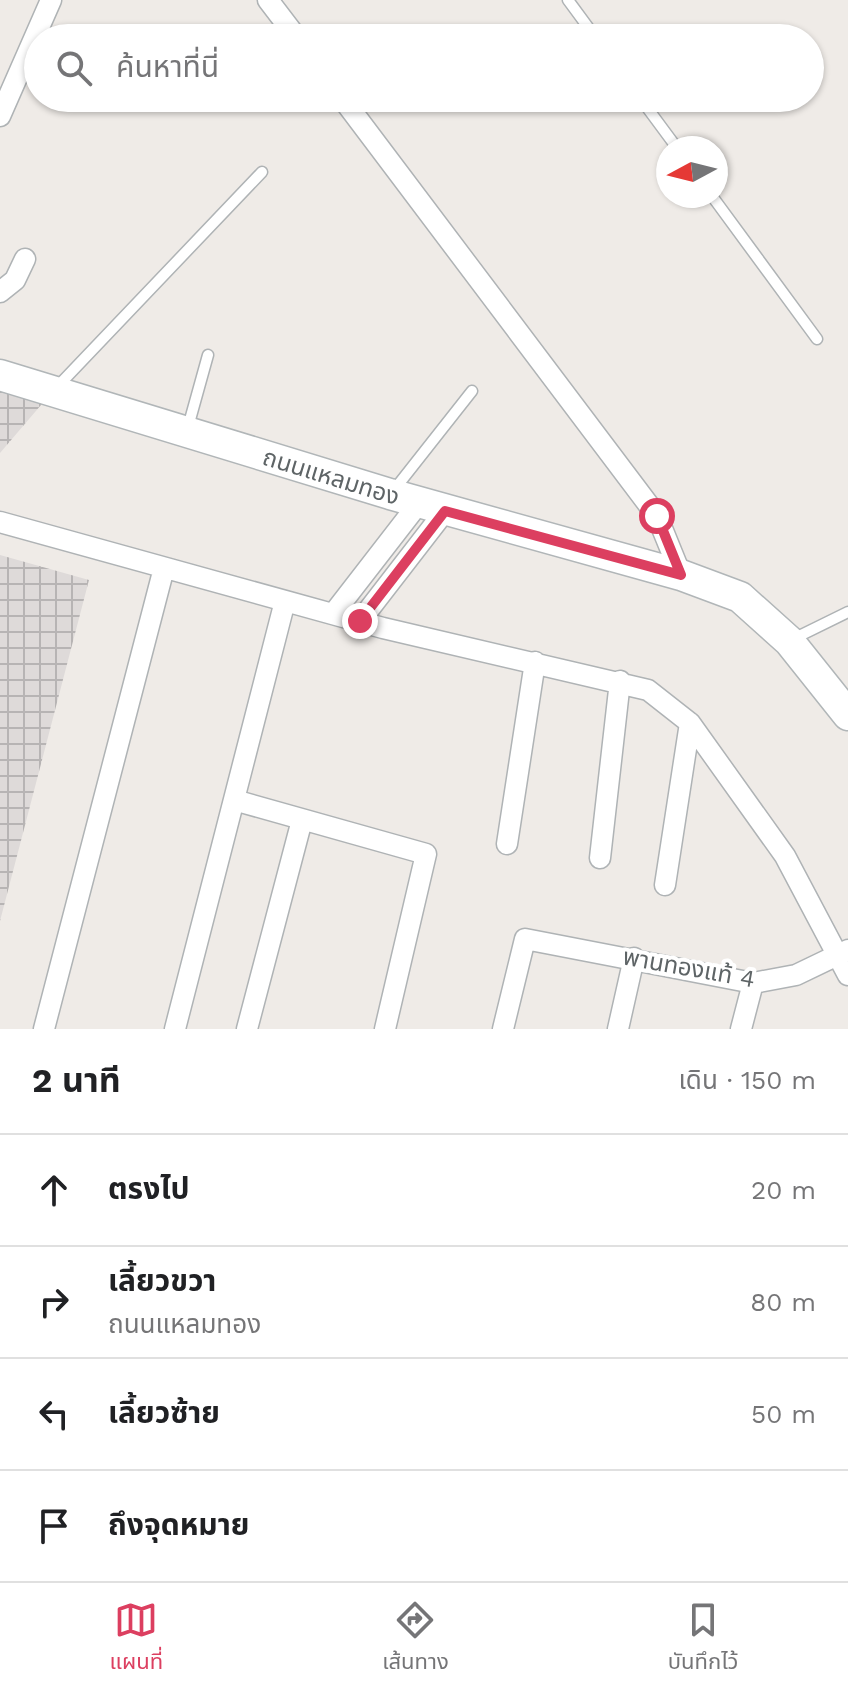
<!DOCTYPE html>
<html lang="th">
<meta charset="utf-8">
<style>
:root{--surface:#fff;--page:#f2f2f2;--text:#202124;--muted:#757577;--line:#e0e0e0;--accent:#dc3f60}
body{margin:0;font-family:"Work Sans","Noto Sans Thai",sans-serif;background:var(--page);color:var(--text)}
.compass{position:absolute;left:656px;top:136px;width:72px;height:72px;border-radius:50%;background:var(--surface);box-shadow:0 2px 6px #0004;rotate:263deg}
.stop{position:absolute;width:24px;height:24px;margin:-18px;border:6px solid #dc3f60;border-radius:50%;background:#fff}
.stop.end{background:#dc3f60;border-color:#fff;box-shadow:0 2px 8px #0008}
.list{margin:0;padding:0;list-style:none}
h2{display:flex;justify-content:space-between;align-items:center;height:104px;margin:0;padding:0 32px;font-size:34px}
h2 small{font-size:26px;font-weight:400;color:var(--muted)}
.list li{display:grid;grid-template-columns:52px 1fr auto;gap:24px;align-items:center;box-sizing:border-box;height:112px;padding:0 32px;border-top:2px solid var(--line)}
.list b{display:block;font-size:30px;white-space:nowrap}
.list p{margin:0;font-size:26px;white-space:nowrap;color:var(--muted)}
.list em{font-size:26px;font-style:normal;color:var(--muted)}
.icon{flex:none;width:44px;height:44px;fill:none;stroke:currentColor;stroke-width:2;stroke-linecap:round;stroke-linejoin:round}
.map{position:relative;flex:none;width:848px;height:1029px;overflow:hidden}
.search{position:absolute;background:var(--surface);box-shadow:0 2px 6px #0004;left:24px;right:24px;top:24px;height:88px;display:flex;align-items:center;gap:20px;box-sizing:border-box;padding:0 28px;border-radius:44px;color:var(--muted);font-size:30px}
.sheet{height:552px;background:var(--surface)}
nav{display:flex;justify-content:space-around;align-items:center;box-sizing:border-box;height:112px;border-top:2px solid var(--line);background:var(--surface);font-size:22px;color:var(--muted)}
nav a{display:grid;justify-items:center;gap:4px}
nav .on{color:var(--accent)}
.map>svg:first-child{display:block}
</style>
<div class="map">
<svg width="848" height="1029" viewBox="0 0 848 1029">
<defs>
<pattern id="industrial-grid" width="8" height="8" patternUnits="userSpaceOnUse" patternTransform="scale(2)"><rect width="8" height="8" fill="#dedad9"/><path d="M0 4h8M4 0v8" fill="none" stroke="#b7b4b4"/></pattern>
</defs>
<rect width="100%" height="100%" fill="#efebe7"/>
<!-- industrial -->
<path fill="url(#industrial-grid)" d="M0 375 53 391 0 453Z
M0 555 89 580 0 921Z"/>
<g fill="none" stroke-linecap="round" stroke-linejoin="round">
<!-- lane casing -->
<g stroke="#afb3b5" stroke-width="13">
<path id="lane" d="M568 0 596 38
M640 98 677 148
M712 196 817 339
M58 386 262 172
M188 427 208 355
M394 490 472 391
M791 640 848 612"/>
</g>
<!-- street casing -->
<g stroke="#afb3b5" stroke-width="23">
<path id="street" d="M268 0 297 38
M342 98 657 516 681 575
M0 116 51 0
M0 292 15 280 25 259
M0 522 383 628 648 690 690 723 785 856 848 975
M333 614 419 503
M360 621 445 511
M234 800 426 854 385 1029
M507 844 535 662
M600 858 620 681
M665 885 690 723
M44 1029 164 568
M175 1029 285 601
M247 1029 302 820
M503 1029 525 939 753 983 796 975 848 950
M618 1029 634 958
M741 1029 753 983"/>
</g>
<!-- secondary casing -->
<g stroke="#b1b6b8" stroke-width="33">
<path id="secondary" d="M0 375 390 494 681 575 740 597 789 641 848 715"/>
</g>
<!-- lane -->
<use href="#lane" stroke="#fff" stroke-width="10"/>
<!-- street -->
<use href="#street" stroke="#fff" stroke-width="20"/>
<!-- secondary -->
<use href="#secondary" stroke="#fff" stroke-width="30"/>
</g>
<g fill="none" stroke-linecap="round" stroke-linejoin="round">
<!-- route -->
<path stroke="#dc3f60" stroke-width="10" d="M360 621 445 511 681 575 657 516"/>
</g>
<g text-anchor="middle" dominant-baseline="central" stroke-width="8" stroke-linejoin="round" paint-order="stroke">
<!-- street labels -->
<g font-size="24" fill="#5e6466" stroke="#fff">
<text transform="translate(331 477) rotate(17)">ถนนแหลมทอง</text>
<text transform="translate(689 968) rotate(10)">พานทองแท้ 4</text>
</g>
</g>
</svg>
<svg class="compass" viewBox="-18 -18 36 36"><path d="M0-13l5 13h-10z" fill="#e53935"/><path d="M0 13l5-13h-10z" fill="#757577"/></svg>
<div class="stop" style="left:657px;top:516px"></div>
<div class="stop end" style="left:360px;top:621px"></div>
<div class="search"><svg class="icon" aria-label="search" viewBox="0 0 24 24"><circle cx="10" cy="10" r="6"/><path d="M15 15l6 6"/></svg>ค้นหาที่นี่</div>
</div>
<section class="sheet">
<h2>2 นาที<small>เดิน · 150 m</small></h2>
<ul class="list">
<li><svg class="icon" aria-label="ahead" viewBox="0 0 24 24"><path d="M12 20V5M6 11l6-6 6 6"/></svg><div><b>ตรงไป</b></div><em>20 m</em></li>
<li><svg class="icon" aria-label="right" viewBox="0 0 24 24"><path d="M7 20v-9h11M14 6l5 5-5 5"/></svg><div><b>เลี้ยวขวา</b><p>ถนนแหลมทอง</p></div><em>80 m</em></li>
<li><svg class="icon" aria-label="left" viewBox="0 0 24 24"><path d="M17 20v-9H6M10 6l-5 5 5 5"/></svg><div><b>เลี้ยวซ้าย</b></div><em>50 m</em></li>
<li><svg class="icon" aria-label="arrive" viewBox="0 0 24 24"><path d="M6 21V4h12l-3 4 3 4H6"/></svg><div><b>ถึงจุดหมาย</b></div></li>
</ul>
</section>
<nav>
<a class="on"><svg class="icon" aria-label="map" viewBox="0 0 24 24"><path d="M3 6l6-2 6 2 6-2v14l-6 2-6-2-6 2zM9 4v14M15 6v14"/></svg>แผนที่</a>
<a><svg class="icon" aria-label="directions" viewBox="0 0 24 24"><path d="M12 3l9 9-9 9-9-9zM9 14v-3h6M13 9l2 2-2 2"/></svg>เส้นทาง</a>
<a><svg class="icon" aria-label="saved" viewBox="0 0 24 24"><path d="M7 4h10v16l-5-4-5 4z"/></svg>บันทึกไว้</a>
</nav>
